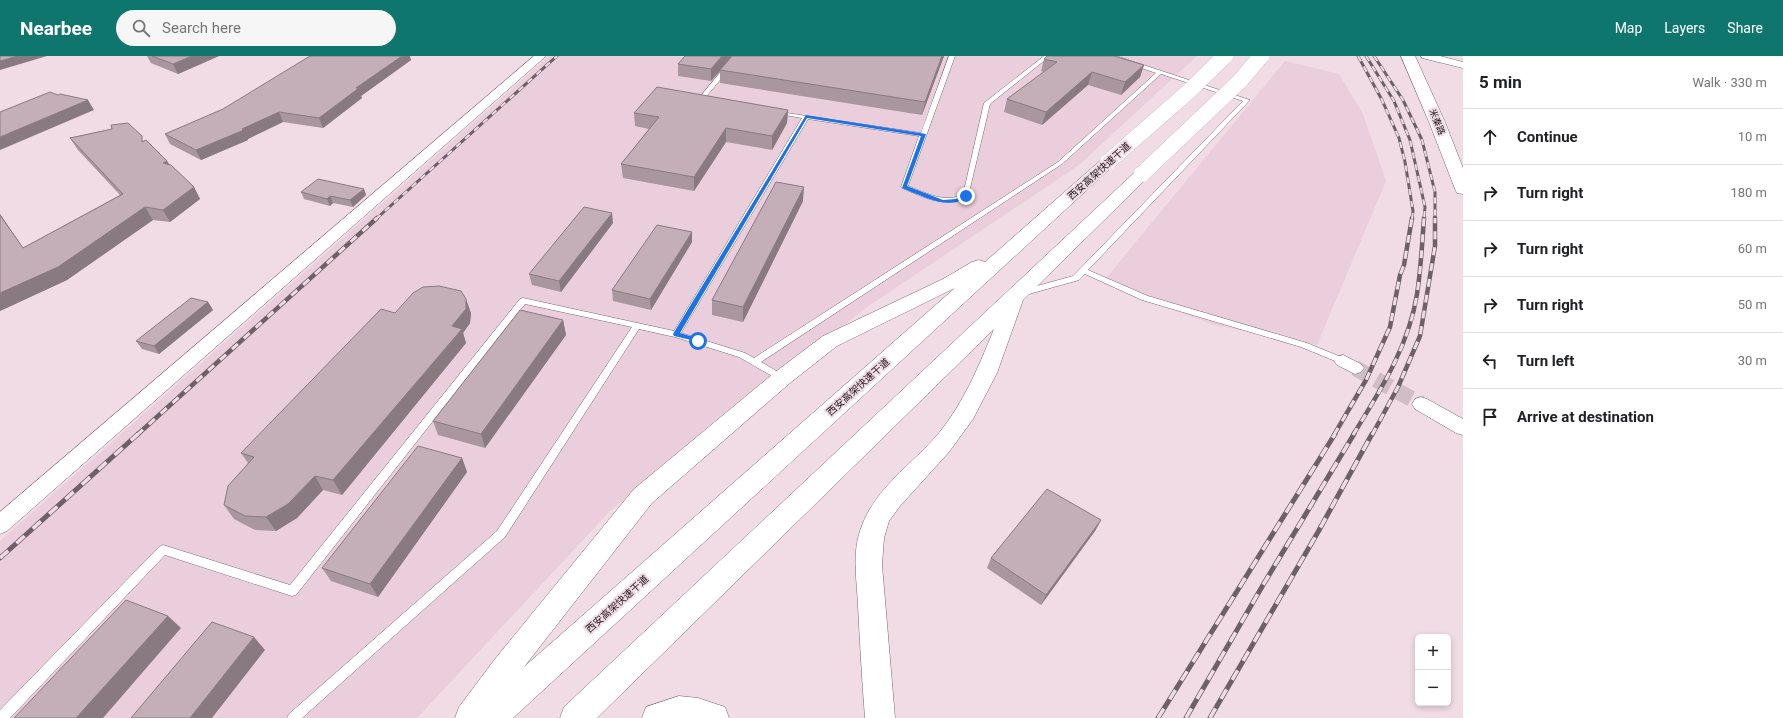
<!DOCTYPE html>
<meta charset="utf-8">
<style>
:root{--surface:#fff;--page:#f6f6f6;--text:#202124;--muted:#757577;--line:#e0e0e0;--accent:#0f766e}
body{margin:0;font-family:Roboto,"Noto Sans SC",sans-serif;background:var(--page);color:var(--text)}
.controls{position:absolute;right:12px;bottom:12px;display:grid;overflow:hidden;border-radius:6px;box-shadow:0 2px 6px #0003}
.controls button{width:36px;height:36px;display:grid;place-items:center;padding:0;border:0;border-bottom:1px solid var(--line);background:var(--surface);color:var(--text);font:20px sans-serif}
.stop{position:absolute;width:12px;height:12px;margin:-9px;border:3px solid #1a73e8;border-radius:50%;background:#fff}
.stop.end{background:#1a73e8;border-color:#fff;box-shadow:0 1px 4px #0008}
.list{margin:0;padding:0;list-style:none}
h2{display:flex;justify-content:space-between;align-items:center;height:52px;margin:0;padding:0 16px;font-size:17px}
h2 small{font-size:13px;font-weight:400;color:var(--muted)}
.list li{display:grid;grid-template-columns:26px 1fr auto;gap:12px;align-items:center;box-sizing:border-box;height:56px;padding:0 16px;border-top:1px solid var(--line)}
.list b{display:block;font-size:15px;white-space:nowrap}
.list em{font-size:13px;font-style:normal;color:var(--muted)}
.icon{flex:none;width:22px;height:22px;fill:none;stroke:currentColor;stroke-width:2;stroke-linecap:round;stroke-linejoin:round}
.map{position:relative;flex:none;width:1463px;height:662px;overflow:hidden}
header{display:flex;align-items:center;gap:24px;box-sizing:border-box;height:56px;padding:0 20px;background:var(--accent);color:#fff}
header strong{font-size:19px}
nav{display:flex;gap:22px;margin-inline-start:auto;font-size:14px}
.search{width:280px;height:36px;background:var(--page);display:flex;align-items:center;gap:10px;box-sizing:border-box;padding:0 14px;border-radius:22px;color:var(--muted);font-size:15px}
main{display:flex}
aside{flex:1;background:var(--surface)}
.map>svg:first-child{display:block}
</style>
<header>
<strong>Nearbee</strong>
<div class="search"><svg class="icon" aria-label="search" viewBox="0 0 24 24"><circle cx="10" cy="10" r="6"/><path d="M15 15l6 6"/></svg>Search here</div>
<nav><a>Map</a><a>Layers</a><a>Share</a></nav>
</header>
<main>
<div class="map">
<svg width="1463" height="662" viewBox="0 0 1463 662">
<rect width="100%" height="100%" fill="#f1dbe4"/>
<!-- built -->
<path fill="#ebcedb" d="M549 0H1197L1079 109 867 251 611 454 417 662H0V485Z
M1285 5 1339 18 1363 58 1386 125 1317 289 1214 269 1102 227Z"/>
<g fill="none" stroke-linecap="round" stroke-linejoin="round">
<!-- street-tunnel -->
<path stroke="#d1bdc6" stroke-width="16" stroke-dasharray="16 8" stroke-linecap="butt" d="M1355 312 1421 348"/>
<!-- lane casing -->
<g stroke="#7b6871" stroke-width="1">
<path id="lane" d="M734 0H740L705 42 709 43V45L699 44V42Z
M949 0H955L908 130C926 137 943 147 963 139L984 47 1044 0H1050L990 48 968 141C943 152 926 142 902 132L901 131 919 80 808 63 681 277 745 297 754 302 1058 106 1156 17 1107 0H1116L1250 44 1088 214 1148 240 1307 287 1346 303 1347 305 1346 307H1340L1301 291 1142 244 1085 218 1079 224 1022 240 1018 237 1019 235 1073 220 1243 45 1161 18 1062 108 761 306 785 320 786 322 785 324H779L739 301 675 281 639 273 505 481 302 662H287L289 658 497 475 632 271 525 248 296 539 292 540 165 499 10 662H0V654L159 491 163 489 290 529 520 243 523 242 674 275 802 62 773 57V55L921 77Z"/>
</g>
<!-- street casing -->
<g stroke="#7b6871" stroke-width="1">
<path id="street" d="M534 0H546L7 475 0 478V456Z
M1421 0H1440L1463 6V12L1422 2Z
M1343 299 1361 308 1364 312 1361 316 1355 318 1337 309 1334 305 1337 301Z
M1421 341 1427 343 1463 363V379L1456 377 1415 353 1412 348 1415 343Z"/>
</g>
<!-- secondary casing -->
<g stroke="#7b6871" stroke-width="1">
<path id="secondary" d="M1401 0H1415L1445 66 1463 112V138L1457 137 1455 133 1429 66Z"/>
</g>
<!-- highway casing -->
<g stroke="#7b6871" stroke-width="1">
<path id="highway" d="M1108 101 1114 103 1116 106 1114 109 513 662H455L459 651 495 603 634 433 774 317 823 280 943 223 972 206 979 204 985 206 1102 103ZM955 232 524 611 652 447 790 327 837 290Z
M1142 113 1148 115 1150 118 1148 121 1023 244 997 317 973 363 949 396 900 450 889 465 884 482 882 509 895 662H865C862 625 860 587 858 550 857 526 852 498 860 475 873 433 912 409 939 377 964 346 979 310 994 273L597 662H560L564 651 1136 115Z
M679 640 698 642 725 651 729 662H642L646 651Z"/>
</g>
<!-- lane -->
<use href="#lane" fill="#fff" fill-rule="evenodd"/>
<!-- street -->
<use href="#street" fill="#fff" fill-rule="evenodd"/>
<!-- secondary -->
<use href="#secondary" fill="#fff" fill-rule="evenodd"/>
<!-- highway -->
<use href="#highway" fill="#fff" fill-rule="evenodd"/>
<!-- rail-far2 casing -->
<g stroke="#6d6066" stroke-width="3">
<path id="rail-far2" d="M1358 0 1382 44 1399 82 1405 106 1413 155 1412 163
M1366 0 1394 45 1410 84 1425 151 1424 163
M1374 0 1403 44 1422 84 1435 136V163
M376 163 557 0"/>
</g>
<!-- rail-far1 casing -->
<g stroke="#6d6066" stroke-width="4.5">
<path id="rail-far1" d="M137 379 377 162
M1334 379 1366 324 1390 271 1400 219 1404 209 1412 162
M1353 379C1380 335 1409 290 1417 238 1421 213 1422 188 1424 162
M1372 379 1398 331 1420 280 1435 190V162"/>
</g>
<!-- rail casing -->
<g stroke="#6d6066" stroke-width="5">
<path id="rail" d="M0 502 138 378
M1158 662 1335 378
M1186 662 1263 529 1354 378
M1210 662 1318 476 1372 378"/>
</g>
<!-- rail-far2 -->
<use href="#rail-far2" stroke="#f1dbe4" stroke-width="2" stroke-dasharray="6" stroke-linecap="butt"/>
<!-- rail-far1 -->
<use href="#rail-far1" stroke="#f1dbe4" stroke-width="3" stroke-dasharray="8" stroke-linecap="butt"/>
<!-- rail -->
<use href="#rail" stroke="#f1dbe4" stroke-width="3.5" stroke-dasharray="11" stroke-linecap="butt"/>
<!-- highway-bridge casing -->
<g stroke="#7b6871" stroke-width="16" stroke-linecap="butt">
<path id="highway-bridge" d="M1108 106 1188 36 1225 0
M1142 118 1240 25 1261 0"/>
</g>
<!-- highway-bridge -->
<use href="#highway-bridge" stroke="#fff" stroke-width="16"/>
</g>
<!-- wall -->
<path fill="#a9969e" d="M147 0H219L178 18 151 7Z
M685 0H944L922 59 720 27V15L711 25 678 20V8Z
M1044 3 1144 9 1140 21 1121 39 1088 29 1042 69 1004 56 1007 43 1044 16 1041 15Z
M411 4 361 40 362 42 323 72 283 66 248 83V84L201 104 170 88 165 78Z
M788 54 787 67 772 94 726 86 694 135 623 122 621 108 649 73 635 70 634 57Z
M112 73 144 85 167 105 169 108 194 131 200 143 170 166 153 164 67 224 0 255V158L23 192 120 139 78 94 70 82Z
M364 133 366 139 353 151 333 147 330 150 304 143 301 136Z
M803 145 743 266 712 259V244Z
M613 167 561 236 532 229 529 218Z
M692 176V186L651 254 613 245 612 234Z
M208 246 213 254 159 298 142 293 136 285Z
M395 257H471L470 267 463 277 466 287 342 439 323 434 297 462 276 475 255 474 234 463 224 449 248 407 241 397Z
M563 264 566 279 485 392 438 379 433 365Z
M462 402 467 416 378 541 331 525 322 512Z
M1101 464 1095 475 1041 549 987 512 991 502Z"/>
<!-- shaded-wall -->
<path fill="#897a81" d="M18 0H47L0 14V5Z
M192 0H219L178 18 173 8Z
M402 0H410L411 4 361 40 362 42 323 72 319 62 356 32Z
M722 0H732L720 14V15L711 25V13Z
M942 0H944L922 59 925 46Z
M1144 9 1140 21 1121 39 1125 26Z
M1092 16 1088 29 1042 69 1046 56Z
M88 44 94 54 0 94V81Z
M788 54 787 67 772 94V80Z
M279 56 283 66 248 83V84L201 104 196 94Z
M726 72V86L694 135V121Z
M167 105 174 117 163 107Z
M194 131 200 143 170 166 163 154Z
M804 131 803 145 743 266V251Z
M364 133 366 139 353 151 350 144Z
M330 140 333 147 330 150 327 143Z
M145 151 153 164 67 224 0 255V237Z
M612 157 613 167 561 236 559 225Z
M0 158 32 205 23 192 0 159Z
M692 176V186L651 254 650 243Z
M466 243 471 257 470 267 463 277 466 287 342 439 333 424 452 270Z
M208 246 213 254 159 298 154 290Z
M563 264 566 279 485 392 481 378Z
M462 402 467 416 378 541 370 528Z
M315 420 323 434 297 462 276 475 266 461Z
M1101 464 1095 475 1041 549 1046 539Z
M168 560 181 572 103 662H76Z
M254 581 265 594 212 662H190Z"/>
<!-- building -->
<path fill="#c4afb8" stroke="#897a81" d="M0 0H18L0 5Z
M152 0H192L173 8Z
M310 0H402L356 32H359L319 62 279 56 242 73 244 74 196 94 165 78 223 53Z
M685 0H722L711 13 678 8Z
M732 0H942L925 46 720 14Z
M1047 0H1114L1144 9 1125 26 1092 16 1046 56 1007 43 1057 6 1044 3Z
M657 31 788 54 772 80 726 72 694 121 621 108 659 61 634 57Z
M50 36 58 39 60 38 88 44 0 81V56Z
M128 67 142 80V86L146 84 167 105 163 107 171 109 194 131 163 154 145 151 58 211 0 237V159L23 192 123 138 70 82 112 73 111 69Z
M318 123 364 133 350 144 330 140 327 143 301 136Z
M776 126 804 131 743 251 712 244Z
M584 151 612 157 559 225 529 218Z
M657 169 692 176 650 243 612 234Z
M439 230 461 235 466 243V253L452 270 462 273 333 424 315 420 288 448 266 461 245 460 224 449 228 430 254 401 241 397 381 253 395 257 413 237 423 231Z
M191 242 208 246 154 290 136 285Z
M520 254 563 264 481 378 433 365Z
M418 390 462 402 370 528 322 512Z
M1047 433 1101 464 1046 539 991 502Z
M126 544 168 560 76 662H14Z
M212 566 254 581 190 662H131Z"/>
<!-- route -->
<path fill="#1a73e8" d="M806 59 926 78 907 130 943 144 956 143 966 138 969 140C949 156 923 140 902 132L921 80 807 62 680 277 700 283V286L674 280 673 278Z"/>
<g text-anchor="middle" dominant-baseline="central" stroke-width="4" stroke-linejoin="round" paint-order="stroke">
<!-- far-street labels -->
<g font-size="9" fill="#1d1619" stroke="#f1dbe4">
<text transform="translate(1437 66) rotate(68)">米秦路</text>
</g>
<!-- street labels -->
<g font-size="10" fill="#1d1619" stroke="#f1dbe4">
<text transform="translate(1099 115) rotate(-42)">西安高架快速干道</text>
<text transform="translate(858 331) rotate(-42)">西安高架快速干道</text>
<text transform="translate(617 548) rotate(-42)">西安高架快速干道</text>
</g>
</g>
</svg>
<div class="controls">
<button>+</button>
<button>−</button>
</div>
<div class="stop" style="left:698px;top:285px"></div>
<div class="stop end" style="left:966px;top:140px"></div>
</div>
<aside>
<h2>5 min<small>Walk · 330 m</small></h2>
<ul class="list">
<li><svg class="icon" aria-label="ahead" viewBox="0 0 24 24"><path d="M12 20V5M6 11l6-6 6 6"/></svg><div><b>Continue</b></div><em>10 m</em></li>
<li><svg class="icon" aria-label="right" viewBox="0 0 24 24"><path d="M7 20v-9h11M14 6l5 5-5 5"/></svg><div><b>Turn right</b></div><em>180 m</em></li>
<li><svg class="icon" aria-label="right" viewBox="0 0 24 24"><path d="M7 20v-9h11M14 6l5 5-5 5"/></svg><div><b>Turn right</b></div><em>60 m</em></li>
<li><svg class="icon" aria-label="right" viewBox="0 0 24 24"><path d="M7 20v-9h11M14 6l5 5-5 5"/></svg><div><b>Turn right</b></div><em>50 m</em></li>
<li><svg class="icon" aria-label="left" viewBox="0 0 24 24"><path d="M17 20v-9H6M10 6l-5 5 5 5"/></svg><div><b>Turn left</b></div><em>30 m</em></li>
<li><svg class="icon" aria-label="arrive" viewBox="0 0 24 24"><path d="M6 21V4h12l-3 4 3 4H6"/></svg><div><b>Arrive at destination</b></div></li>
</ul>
</aside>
</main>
